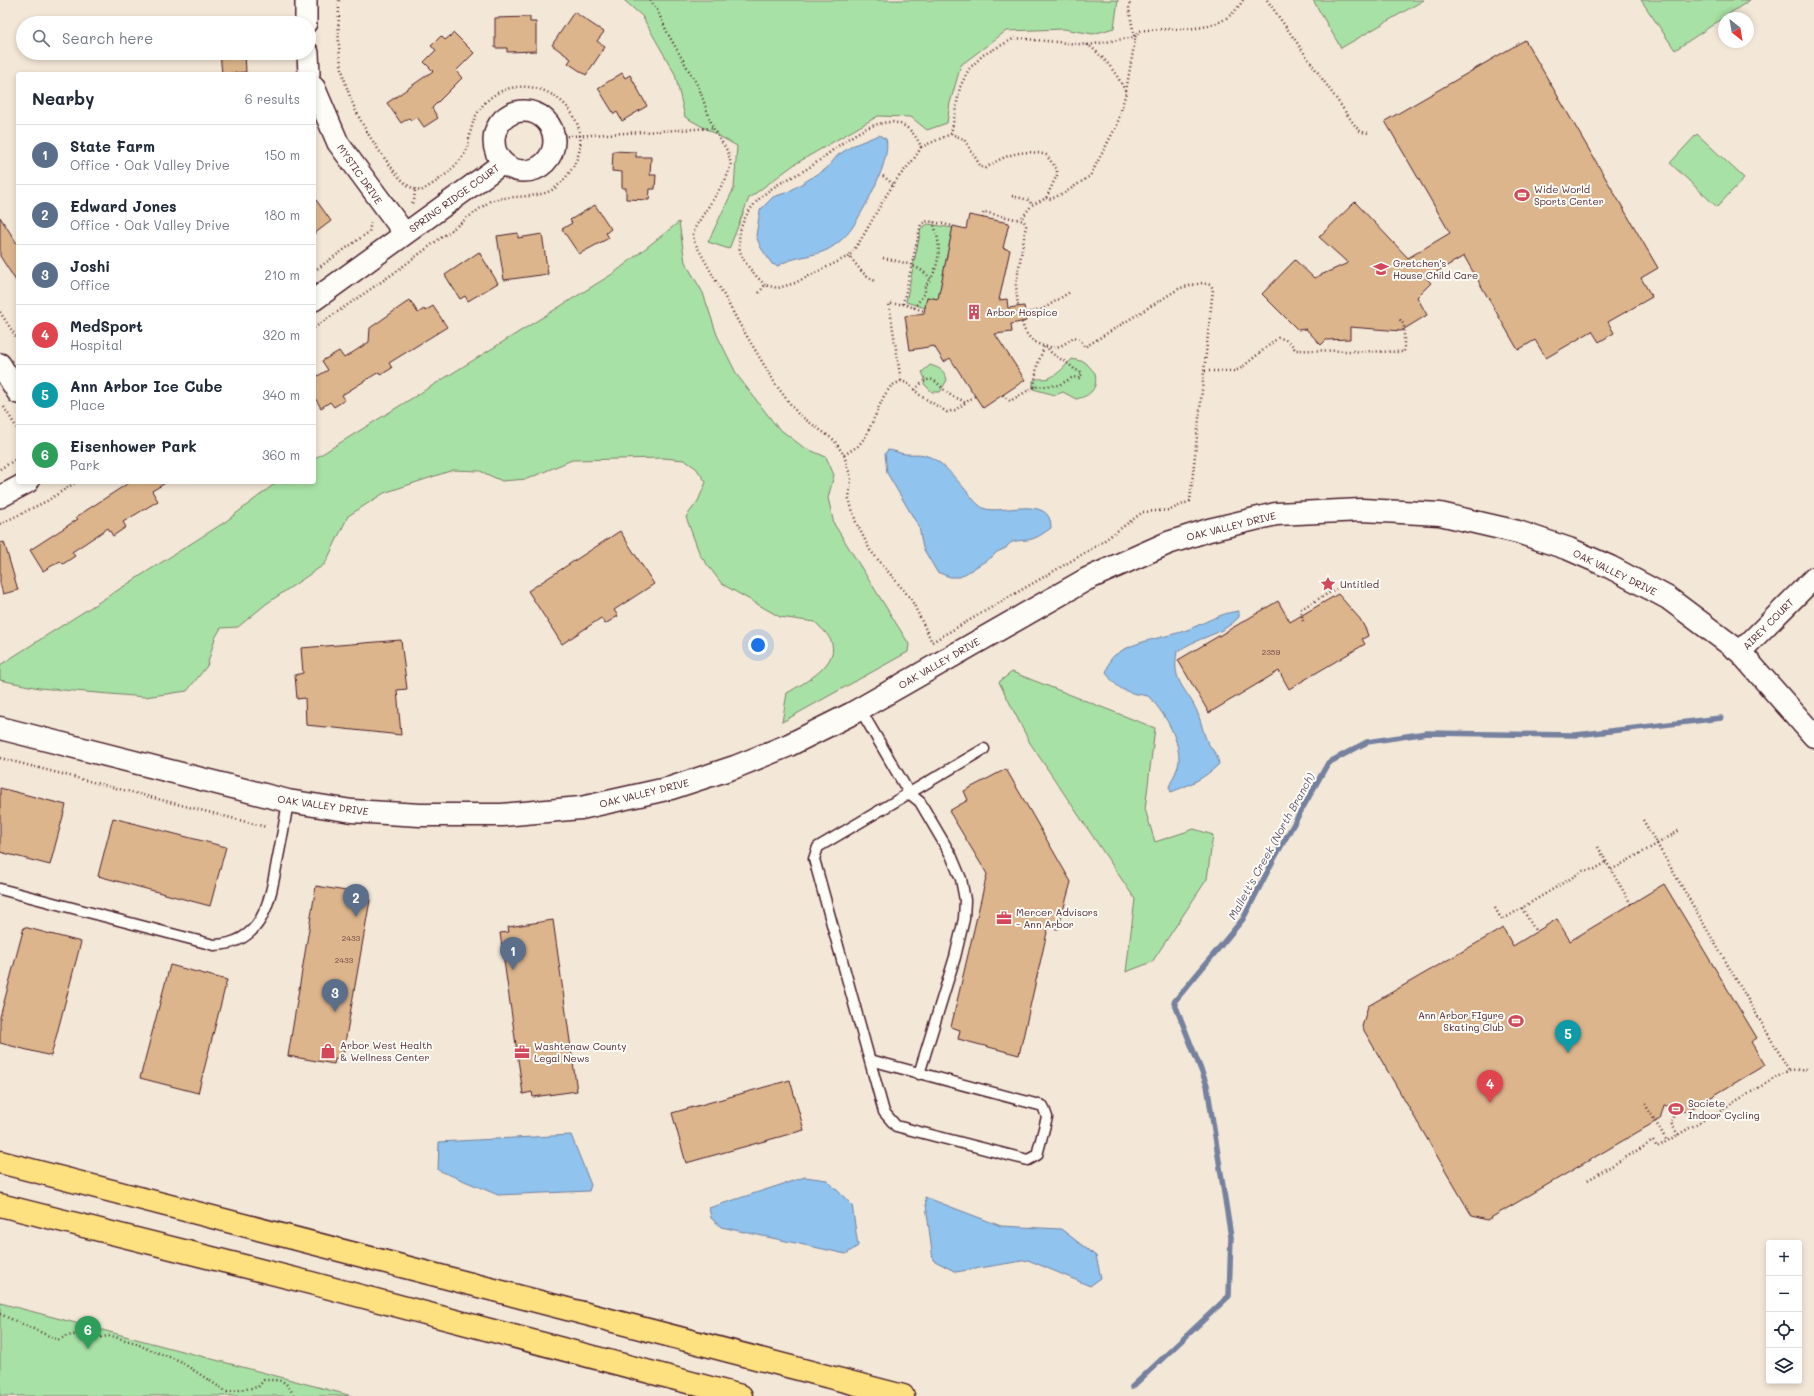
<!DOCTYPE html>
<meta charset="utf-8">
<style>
:root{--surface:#fff;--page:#f6f6f7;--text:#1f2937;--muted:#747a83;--line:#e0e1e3;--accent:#111827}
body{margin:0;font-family:Mali,sans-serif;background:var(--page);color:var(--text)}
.controls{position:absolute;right:12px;bottom:12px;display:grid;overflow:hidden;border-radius:4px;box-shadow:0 2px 6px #0003}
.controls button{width:36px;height:36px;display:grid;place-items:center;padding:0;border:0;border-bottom:1px solid var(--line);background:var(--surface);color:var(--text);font:20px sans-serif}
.compass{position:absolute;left:1718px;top:12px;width:36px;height:36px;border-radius:50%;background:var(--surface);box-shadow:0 2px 6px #0003;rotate:149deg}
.you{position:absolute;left:758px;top:645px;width:14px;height:14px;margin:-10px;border:3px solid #fff;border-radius:50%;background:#1a73e8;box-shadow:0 0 0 6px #1a73e833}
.badge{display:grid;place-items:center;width:26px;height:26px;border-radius:50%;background:var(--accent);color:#fff;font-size:13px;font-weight:700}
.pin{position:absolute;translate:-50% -33px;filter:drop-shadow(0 1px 2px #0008)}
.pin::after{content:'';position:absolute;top:21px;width:14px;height:12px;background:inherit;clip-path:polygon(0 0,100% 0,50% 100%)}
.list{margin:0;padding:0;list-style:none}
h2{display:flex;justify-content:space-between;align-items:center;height:52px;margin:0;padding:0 16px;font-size:17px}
h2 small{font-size:13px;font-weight:400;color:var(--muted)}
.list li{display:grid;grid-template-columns:26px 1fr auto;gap:12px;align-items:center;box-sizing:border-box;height:60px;padding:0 16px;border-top:1px solid var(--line)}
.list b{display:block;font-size:15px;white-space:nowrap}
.list p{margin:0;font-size:13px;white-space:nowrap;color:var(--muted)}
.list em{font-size:13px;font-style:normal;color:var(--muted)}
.icon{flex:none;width:22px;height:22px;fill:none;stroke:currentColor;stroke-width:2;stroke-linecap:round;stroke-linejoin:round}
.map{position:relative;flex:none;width:1814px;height:1396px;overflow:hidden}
.search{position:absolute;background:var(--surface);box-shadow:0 2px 6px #0003;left:16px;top:16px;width:300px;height:44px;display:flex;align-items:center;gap:10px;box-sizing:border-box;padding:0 14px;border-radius:22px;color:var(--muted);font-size:15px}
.panel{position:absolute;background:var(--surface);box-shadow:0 2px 6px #0003;left:16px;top:72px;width:300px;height:412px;border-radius:4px}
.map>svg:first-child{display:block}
</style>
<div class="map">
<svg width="1814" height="1396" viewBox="0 0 1814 1396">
<rect width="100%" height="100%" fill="#f3e7d7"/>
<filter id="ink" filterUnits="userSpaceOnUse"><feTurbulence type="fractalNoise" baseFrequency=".025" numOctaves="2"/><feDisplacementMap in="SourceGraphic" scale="8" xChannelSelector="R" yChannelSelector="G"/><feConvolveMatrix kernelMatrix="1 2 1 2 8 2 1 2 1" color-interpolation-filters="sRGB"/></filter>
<g filter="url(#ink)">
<!-- green -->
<path fill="#a8e1a5" stroke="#798068" d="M624 0H1118L1114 28 1093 34 1064 29 1006 31 961 65 950 103 947 123 927 130 911 117 878 116 795 164 749 198 729 249 708 242 734 188 737 146 685 117 675 74 642 16Z
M1313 0H1424L1341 48Z
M1641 0H1750L1675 50Z
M1697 134 1744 178 1717 207 1670 163Z
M679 222 685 262 703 293 717 335 737 375 777 427 803 447 826 457 834 475 828 498 834 524 909 644 908 652 782 722 787 693C804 683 843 663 830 639 827 633 820 627 815 622L780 617 722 584 700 555 686 517 698 501 706 482 696 468 684 460 663 458 572 460 527 479 502 481 480 471 453 470 384 493 348 516 325 564 266 604 238 627 221 628 215 638 207 666 187 691 145 697 39 688 0 680V665L225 522 277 482H314V459L614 273Z
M928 224 953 228 938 299 927 297 925 308 906 302 921 228Z
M1072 359 1085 362 1095 373C1098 388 1091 396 1076 399L1063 392 1055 395 1033 389V381C1038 377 1043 380 1049 378 1059 374 1065 366 1072 359Z
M930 365C939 368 945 370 947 380L940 392H932L924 384 925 379 922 372Z
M1012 672 1155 728 1145 809 1155 842 1194 829 1213 835 1207 879 1152 962 1126 972 1135 899 1030 743 999 682Z
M0 1303 352 1396H0Z"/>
<!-- water -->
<path fill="#90c3ed" stroke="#74819f" d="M879 135 886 139C892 159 864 210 852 228 846 237 836 245 827 250 812 257 790 257 778 266L772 264 761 248 756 236 760 210 773 197 788 192 826 169 838 155 854 145Z
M888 450C894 450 900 454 906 454 912 455 918 453 924 455 941 459 952 475 964 488 969 494 976 504 983 508 1000 516 1052 493 1051 528 1045 532 1039 537 1032 539 1023 542 1011 538 1006 548L997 552 992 557 960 577H950L937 572 923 548 919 527 887 473 885 453Z
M1239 611V617C1222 636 1196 637 1177 652 1171 684 1188 688 1198 714 1202 724 1203 734 1208 743 1213 751 1218 755 1219 764 1205 778 1190 785 1171 792L1169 787C1172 779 1179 768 1179 760 1179 737 1164 712 1148 696 1126 692 1120 692 1106 673 1108 667 1109 659 1115 655 1135 640 1165 638 1187 630 1205 623 1220 613 1239 611Z
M571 1135 591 1185 589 1191 498 1195 438 1170 439 1142Z
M805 1177 827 1180 852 1205 858 1246 846 1254 721 1227 711 1218 709 1208Z
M925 1197 1001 1226 1061 1229 1096 1256 1101 1278 1090 1286 1028 1260 956 1272 933 1260Z"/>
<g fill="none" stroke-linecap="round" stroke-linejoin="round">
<!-- stream -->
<path stroke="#74819f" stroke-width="5.5" d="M1132 1387 1229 1296 1231 1237 1207 1085 1174 1002 1243 919 1274 859 1328 763 1367 742 1427 733 1576 735 1721 718"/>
</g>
<!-- building -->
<path fill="#dcb58d" stroke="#4a1f2b" d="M574 12 604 32 597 41 605 47 586 75 568 63 571 59 552 45Z
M530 17V22H536V51L507 52V48H495V18Z
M454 33 474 53 456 71 462 78 432 108 438 118 424 127 417 117 411 120 409 118 401 123 387 103 433 71 424 62 436 50 431 46 441 36 445 40Z
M1525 40 1658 268 1641 278 1652 297 1608 322 1614 333 1599 342 1592 331 1546 358 1535 340 1518 350 1464 256 1426 278 1431 283 1417 297 1427 315 1401 331 1350 327V339L1326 340 1321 345 1306 329 1298 330 1262 294 1295 260 1314 278 1348 263 1319 237 1355 202 1408 258 1450 233 1385 121Z
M220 53H245L246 72 222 74Z
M622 73 625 78 630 75 647 106 622 121 617 112 614 114 598 88Z
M613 151 636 152V157H651L650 175H656L655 189H650L649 200 626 199V188H622V172L612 171Z
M314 197 331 221 314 234Z
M595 205 611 229 606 233 609 238 579 254 562 229 572 223 570 220Z
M969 215 1009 223 1003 248 1010 250 999 300 1007 299 1008 308 1024 306 1026 321 1011 324 1012 332 995 334 1025 380 983 408 950 358 944 362 934 346 910 350 905 316 924 313 927 297 938 299 953 226 966 229Z
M0 217 18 245V284L0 256Z
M518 233V238L542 234 548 274 504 280 497 236Z
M479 252 498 283 468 301 465 296 460 299 445 275Z
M410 300 418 313 424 309 425 311 433 306 447 327 389 363 392 368 381 375 379 372 342 395 345 400 334 407 330 402 321 408 314 396V378L328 370 322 361 339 351 344 358 369 342 370 328Z
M130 482H167L152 491 158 501 123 522 126 527 113 536 108 528 72 552 75 556 63 564 60 561 43 571 30 550 78 519 76 517Z
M620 531 654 584 614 610 618 616 605 624 601 618 562 644 528 591Z
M4 542 18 590 3 594 0 583V543Z
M1338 594 1360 619 1366 630 1368 636 1362 639 1365 644 1289 689 1279 671 1209 713 1178 660 1278 601 1290 622Z
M401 640 407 689 397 690 401 735 306 725 305 698 297 699 295 675 303 673 301 648Z
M1006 769 1071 882 1058 929 1048 928 1019 1055 958 1039 960 1030 951 1027 987 874 949 811 968 800 964 791Z
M0 788 66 805 50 865 0 852Z
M113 818 226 847 210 906 98 876Z
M1664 884 1757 1038 1751 1042 1765 1065 1686 1112 1664 1105 1660 1119 1487 1220 1472 1216 1362 1027 1368 1006 1503 928 1513 946 1557 919 1570 941Z
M316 886 364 894 363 899 370 900 342 1060 335 1059 334 1064 288 1056Z
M553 920 577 1091 533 1097 532 1092 523 1094 500 933 509 932 508 927Z
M24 927 81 942 51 1056 0 1043V1017Z
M170 965 227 980 198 1093 140 1078Z
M790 1080 804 1130 686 1163 672 1113Z"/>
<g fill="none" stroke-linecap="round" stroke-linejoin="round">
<!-- service casing -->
<g stroke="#4a1f2b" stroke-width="13">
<path id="service" d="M860 709 909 793 920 802 951 855 961 879 965 900 964 919 955 957 919 1074
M0 889 214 945C263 944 270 901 277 862 281 842 285 822 288 801
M870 1060 1043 1106 1047 1117 1037 1155 1028 1160 896 1126 884 1112 814 859 818 847 984 749"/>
</g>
<!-- minor casing -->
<g stroke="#4a1f2b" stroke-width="24">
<path id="minor" d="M306 23V0
M308 53 309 74
M314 87 338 143 405 234
M494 141a30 30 0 1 1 60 0a30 30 0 1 1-60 0Z
M314 300 503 163
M0 364 18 393
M0 497 28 482
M1740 652 1814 578"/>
</g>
<!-- tertiary casing -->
<g stroke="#4a1f2b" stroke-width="25">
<path id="tertiary" d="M0 728 288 801 352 811 420 815H502L581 808 671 788 735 767 789 745 851 714 1087 579 1168 543 1209 530 1276 514 1362 510 1440 514 1518 532 1569 549 1610 567 1668 598 1740 652 1814 736"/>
</g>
<!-- motorway casing -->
<g stroke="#4a1f2b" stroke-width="25">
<path id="motorway" d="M0 1162 903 1396
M0 1205 311 1283 741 1396"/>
</g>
<!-- path -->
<path stroke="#4a1f2b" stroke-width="2.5" stroke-dasharray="1 3" stroke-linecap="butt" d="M650 0 657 10 668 34 699 88 713 128 728 152 731 164 726 179 696 226 693 234 694 241 739 323 776 385 798 414 834 440 844 455 851 478 849 499 856 522 870 550 911 599 932 642 1066 564 1098 545 1143 512 1170 510 1190 501 1212 298 1213 289 1211 285 1202 283 1180 288 1085 347 1080 339 1074 337C1070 340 1065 344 1060 346 1042 351 1025 339 1022 322
M1267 0 1356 127 1361 132 1370 133
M1088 45 1135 37 1139 31C1177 25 1220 39 1243 0
M1126 91 1135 40 1129 9 1130 0
M951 134 960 87 969 69 983 55 1015 38 1088 45C1104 56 1117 74 1126 92L1117 125 1090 176 1066 192 1051 199 1046 198
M555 137 713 128
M921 147 951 134 964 139 981 167 986 168C1004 155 1024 148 1046 155L1057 169V175L1046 198 1032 205 1021 219
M883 176 893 184
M1012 196 1029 200 1032 205
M412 203 414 201 415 190
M982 218 984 212 1024 221 1026 226 1016 285 1018 307
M883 258C901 262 918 264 931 279 941 258 941 244 933 222
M314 271 369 232 371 221
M765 285C756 276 746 266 741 254 733 228 751 203 771 189 784 180 800 174 813 165 836 149 860 124 890 122 905 122 916 134 921 147 914 162 902 171 893 185 877 208 867 234 849 256
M759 293 765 285 778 288 795 283 849 256 863 273 875 281
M903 304 921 224 928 221 953 226
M914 308 925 293V286L931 279
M0 312 18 340
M1025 313 1043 309 1070 292
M314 328 394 273 490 201C511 194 539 200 555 188 570 176 583 155 580 135 576 102 539 79 507 89 488 95 475 111 471 130 469 137 469 144 466 151 457 168 437 182 421 191 406 188 398 176 389 164 362 129 342 91 339 46 338 31 339 15 339 0
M1044 347 1037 366 1034 387 1059 385 1073 377 1079 378 1082 374 1080 371 1075 370C1065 359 1053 358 1047 347
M1205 371H1234L1240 369 1278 338C1285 338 1292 343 1295 350L1404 352V325L1398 317
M901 381 889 304H903L924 311
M915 390C934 368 936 386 952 396 957 399 960 398 965 403
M1003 395 1010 401 1034 387
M4 407 18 430
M844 455 858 446 866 436 884 396 891 386 901 381 907 383 921 396 947 412 955 410 975 396
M0 469 18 458
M0 524 47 501 76 482
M1303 621 1301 609 1336 589
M0 758 266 827
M1643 820 1657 844 1680 830
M1598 847 1611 870
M1631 904 1611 870 1657 844 1789 1070
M1495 908 1502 920 1583 871 1595 869 1607 862
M1522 908 1536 932
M1645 1104 1667 1141
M1676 1109 1671 1123 1678 1135
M1588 1180 1653 1141 1657 1147 1789 1070 1806 1069
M0 1314 58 1340 67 1336 85 1333 100 1337 111 1336 136 1343 145 1348 178 1360 227 1392 258 1387 264 1380C282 1380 285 1379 294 1396"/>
<!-- service -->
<use href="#service" stroke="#fdfcf7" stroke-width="10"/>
<!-- minor -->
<use href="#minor" stroke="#fdfcf7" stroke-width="21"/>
<!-- tertiary -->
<use href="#tertiary" stroke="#fdfcf7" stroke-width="22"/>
<!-- motorway -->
<use href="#motorway" stroke="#fde080" stroke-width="22"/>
</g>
</g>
<!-- icons -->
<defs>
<g id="stadium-bare" transform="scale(1.2)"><path d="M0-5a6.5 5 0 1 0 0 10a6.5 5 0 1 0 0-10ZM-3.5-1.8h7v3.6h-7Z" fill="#d1495b" stroke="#fdfcf7" stroke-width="2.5" paint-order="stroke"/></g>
<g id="school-bare" transform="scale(1.2)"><path d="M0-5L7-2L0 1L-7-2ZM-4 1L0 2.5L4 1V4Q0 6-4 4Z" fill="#d1495b" stroke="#fdfcf7" stroke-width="2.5" paint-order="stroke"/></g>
<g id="building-bare" transform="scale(1.2)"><path d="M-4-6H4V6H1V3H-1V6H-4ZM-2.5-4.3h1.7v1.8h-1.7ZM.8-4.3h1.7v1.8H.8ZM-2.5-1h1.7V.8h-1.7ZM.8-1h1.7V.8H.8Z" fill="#d1495b" stroke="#fdfcf7" stroke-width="2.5" paint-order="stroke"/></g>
<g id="sight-bare" transform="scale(1.2)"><path d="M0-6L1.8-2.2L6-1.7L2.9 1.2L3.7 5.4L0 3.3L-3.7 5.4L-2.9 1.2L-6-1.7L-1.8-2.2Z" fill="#d1495b" stroke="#fdfcf7" stroke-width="2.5" paint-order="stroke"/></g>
<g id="office-bare" transform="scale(1.2)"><path d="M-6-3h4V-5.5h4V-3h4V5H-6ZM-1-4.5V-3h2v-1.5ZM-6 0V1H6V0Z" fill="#d1495b" stroke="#fdfcf7" stroke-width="2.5" paint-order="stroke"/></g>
<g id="shop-bare" transform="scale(1.2)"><path d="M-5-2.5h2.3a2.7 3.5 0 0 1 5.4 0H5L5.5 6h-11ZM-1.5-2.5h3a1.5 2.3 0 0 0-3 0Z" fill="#d1495b" stroke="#fdfcf7" stroke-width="2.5" paint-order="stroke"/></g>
</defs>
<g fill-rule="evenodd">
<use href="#stadium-bare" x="1522" y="195"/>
<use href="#school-bare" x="1381" y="269"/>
<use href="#building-bare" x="974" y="312"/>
<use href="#sight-bare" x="1328" y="584"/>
<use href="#office-bare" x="1004" y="918"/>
<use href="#stadium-bare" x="1516" y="1021"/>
<use href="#shop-bare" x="328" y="1051"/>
<use href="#office-bare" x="522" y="1052"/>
<use href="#stadium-bare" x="1676" y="1109"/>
</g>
<g text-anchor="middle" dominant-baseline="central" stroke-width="4" stroke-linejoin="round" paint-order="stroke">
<!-- number labels -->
<g font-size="8" fill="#6e4444">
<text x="1271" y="652">2359</text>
<text x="351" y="938">2433</text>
<text x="344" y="960">2433</text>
</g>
<!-- street labels -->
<g font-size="10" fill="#4a1f2b" stroke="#fdfcf7">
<text transform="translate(360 174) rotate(55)">MYSTIC DRIVE</text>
<text transform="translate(454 198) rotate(-36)">SPRING RIDGE COURT</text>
<text transform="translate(1231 526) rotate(-14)">OAK VALLEY DRIVE</text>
<text transform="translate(1615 572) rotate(26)">OAK VALLEY DRIVE</text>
<text transform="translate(1768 624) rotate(-45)">AIREY COURT</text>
<text transform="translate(939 663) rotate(-30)">OAK VALLEY DRIVE</text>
<text transform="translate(644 793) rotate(-14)">OAK VALLEY DRIVE</text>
<text transform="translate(323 805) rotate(8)">OAK VALLEY DRIVE</text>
</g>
<!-- poi labels -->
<g font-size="10" fill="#4a1f2b" stroke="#fdfcf7" text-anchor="start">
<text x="1534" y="189">Wide World<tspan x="1534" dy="12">Sports Center</tspan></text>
<text x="1393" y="263">Gretchen's<tspan x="1393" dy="12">House Child Care</tspan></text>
<text x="986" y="312">Arbor Hospice</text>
<text x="1340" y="584">Untitled</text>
<text x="1016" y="912">Mercer Advisors<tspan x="1016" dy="12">- Ann Arbor</tspan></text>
<text x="1504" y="1015" text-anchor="end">Ann Arbor FIgure<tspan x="1504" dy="12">Skating Club</tspan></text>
<text x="340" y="1045">Arbor West Health<tspan x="340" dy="12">&amp; Wellness Center</tspan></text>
<text x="534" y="1046">Washtenaw County<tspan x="534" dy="12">Legal News</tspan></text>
<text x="1688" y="1103">Societe<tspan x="1688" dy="12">Indoor Cycling</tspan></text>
</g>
<!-- water labels -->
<g font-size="11" font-style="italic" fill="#62586f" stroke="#fdfcf7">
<text transform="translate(1271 846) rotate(-61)">Mallett's Creek (North Branch)</text>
</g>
</g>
</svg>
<div class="controls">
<button>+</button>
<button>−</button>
<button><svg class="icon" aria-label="locate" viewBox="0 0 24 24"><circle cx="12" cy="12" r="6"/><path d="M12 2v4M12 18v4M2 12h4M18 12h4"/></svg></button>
<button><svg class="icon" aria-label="layers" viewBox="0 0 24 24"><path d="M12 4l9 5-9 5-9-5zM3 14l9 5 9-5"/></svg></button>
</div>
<svg class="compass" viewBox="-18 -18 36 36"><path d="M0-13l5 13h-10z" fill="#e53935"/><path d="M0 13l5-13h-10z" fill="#747a83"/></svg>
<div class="you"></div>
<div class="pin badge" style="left:513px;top:970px;background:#5c6f8a">1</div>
<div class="pin badge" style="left:356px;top:917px;background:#5c6f8a">2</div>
<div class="pin badge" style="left:335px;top:1012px;background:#5c6f8a">3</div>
<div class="pin badge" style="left:1490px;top:1103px;background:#e0444e">4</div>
<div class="pin badge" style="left:1568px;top:1053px;background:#0f9aa8">5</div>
<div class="pin badge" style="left:88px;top:1349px;background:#2e9e5b">6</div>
<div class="search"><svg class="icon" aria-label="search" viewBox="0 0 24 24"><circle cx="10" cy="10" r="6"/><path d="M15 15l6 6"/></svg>Search here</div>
<section class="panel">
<h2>Nearby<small>6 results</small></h2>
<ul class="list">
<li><span class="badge" style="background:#5c6f8a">1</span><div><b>State Farm</b><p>Office · Oak Valley Drive</p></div><em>150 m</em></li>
<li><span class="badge" style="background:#5c6f8a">2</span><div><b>Edward Jones</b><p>Office · Oak Valley Drive</p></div><em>180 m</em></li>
<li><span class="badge" style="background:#5c6f8a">3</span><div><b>Joshi</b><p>Office</p></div><em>210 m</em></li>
<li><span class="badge" style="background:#e0444e">4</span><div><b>MedSport</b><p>Hospital</p></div><em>320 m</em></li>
<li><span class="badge" style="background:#0f9aa8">5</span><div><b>Ann Arbor Ice Cube</b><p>Place</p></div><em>340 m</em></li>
<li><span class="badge" style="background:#2e9e5b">6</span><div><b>Eisenhower Park</b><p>Park</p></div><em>360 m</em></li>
</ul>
</section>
</div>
